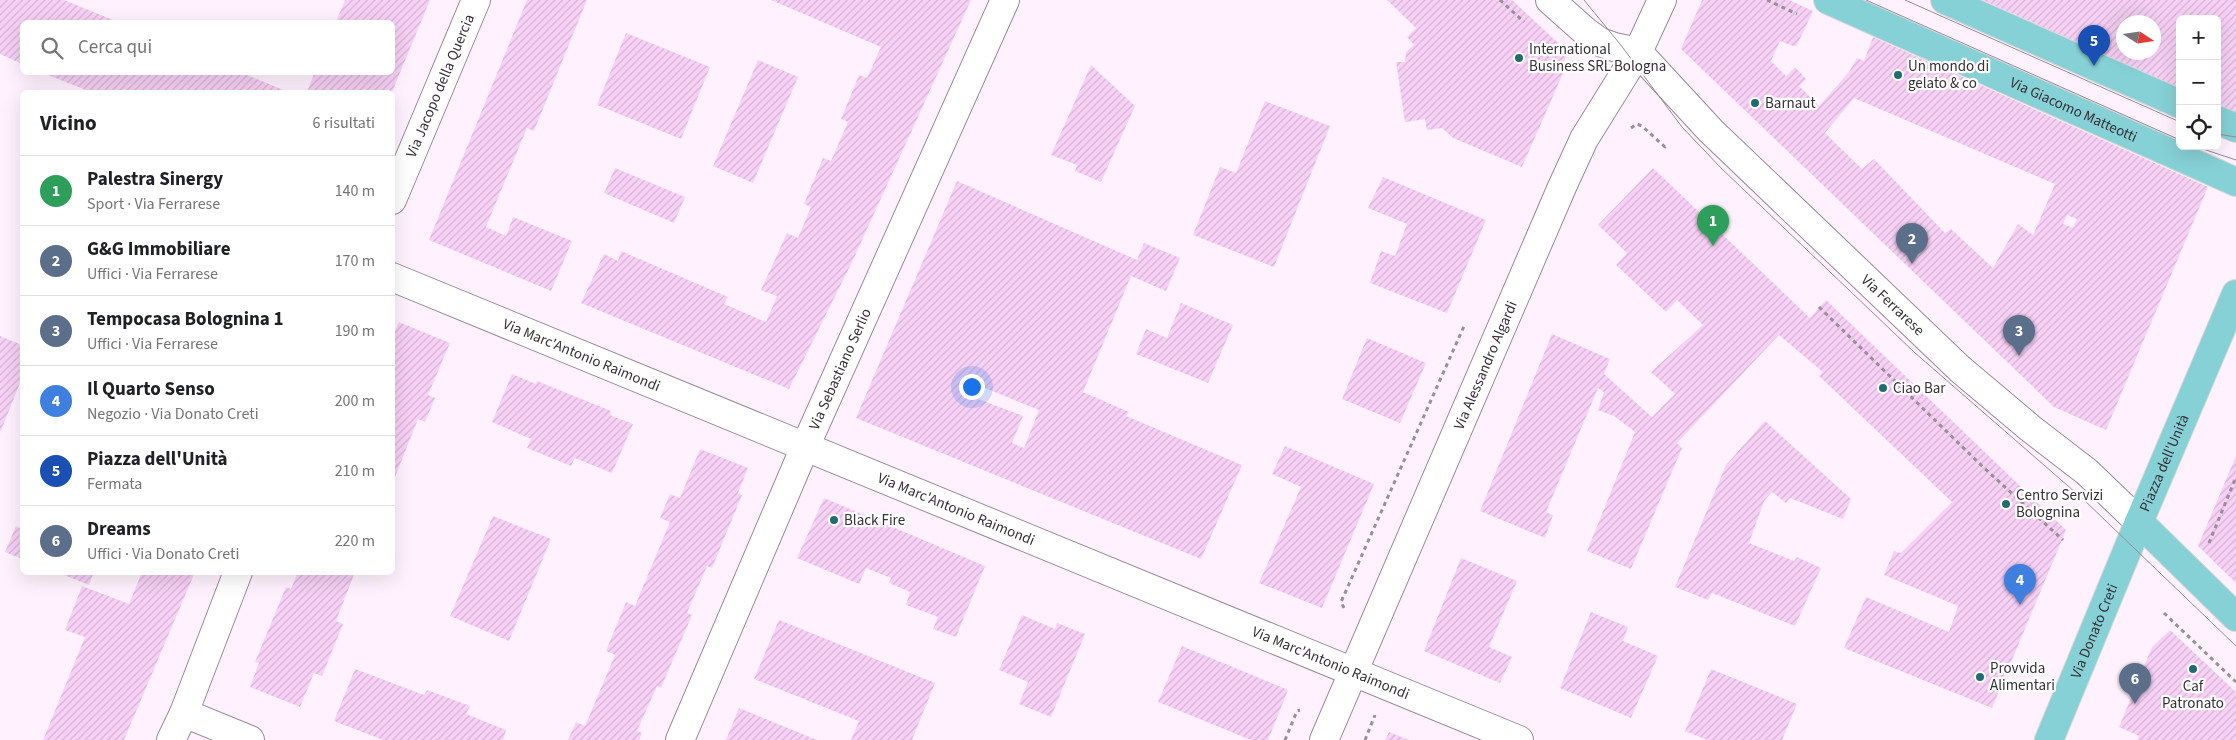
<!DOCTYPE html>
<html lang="it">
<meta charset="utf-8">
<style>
:root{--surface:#fff;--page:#f2f2f2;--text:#202124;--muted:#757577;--line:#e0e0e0;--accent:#1a73e8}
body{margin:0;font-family:"Source Sans 3",sans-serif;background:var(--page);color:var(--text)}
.controls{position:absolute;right:15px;top:15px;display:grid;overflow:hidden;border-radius:8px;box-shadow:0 5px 20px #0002}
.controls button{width:45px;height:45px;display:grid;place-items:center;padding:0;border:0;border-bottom:1px solid var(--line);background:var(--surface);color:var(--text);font:25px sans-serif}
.compass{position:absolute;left:2116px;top:15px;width:45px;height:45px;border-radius:50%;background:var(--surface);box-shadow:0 5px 20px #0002;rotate:102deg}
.you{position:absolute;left:971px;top:386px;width:18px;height:18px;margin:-12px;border:4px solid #fff;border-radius:50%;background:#1a73e8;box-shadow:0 0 0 8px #1a73e833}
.badge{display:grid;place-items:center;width:32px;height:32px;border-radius:50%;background:var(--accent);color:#fff;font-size:16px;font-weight:700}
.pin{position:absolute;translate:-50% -41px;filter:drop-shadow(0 1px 2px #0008)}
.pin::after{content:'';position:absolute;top:26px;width:18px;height:15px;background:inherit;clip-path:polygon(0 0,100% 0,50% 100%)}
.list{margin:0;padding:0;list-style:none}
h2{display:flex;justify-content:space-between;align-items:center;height:65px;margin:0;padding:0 20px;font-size:21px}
h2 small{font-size:16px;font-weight:400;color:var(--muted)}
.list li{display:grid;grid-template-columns:32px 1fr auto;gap:15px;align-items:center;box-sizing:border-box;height:70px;padding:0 20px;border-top:1px solid var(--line)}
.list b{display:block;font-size:19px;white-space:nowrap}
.list p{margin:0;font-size:16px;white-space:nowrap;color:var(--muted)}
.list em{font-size:16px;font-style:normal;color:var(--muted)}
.icon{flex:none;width:28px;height:28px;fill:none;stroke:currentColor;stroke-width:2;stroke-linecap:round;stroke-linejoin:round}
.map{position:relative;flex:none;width:2236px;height:740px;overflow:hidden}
.search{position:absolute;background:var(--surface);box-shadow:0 5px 20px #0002;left:20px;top:20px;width:375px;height:55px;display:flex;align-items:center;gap:12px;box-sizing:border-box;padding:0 18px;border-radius:8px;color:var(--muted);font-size:19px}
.panel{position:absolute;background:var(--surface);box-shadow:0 5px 20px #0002;left:20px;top:90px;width:375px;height:485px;border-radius:8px}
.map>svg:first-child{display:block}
</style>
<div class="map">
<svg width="2236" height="740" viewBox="0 0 2236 740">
<defs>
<pattern id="building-hatch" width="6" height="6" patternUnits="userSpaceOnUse" patternTransform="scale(1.25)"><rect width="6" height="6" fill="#f8d1f6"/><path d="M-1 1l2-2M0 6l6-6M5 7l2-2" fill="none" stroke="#d5b4d4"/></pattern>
</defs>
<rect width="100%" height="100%" fill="#fff2fe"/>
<!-- building -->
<path fill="url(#building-hatch)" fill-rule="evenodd" d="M0 0H64L118 22H22V64L0 54Z
M345 0H430L392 92H307L315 72H392V22H336Z
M527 0H587L534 131 527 128 486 227 506 236 513 217 572 241 551 291 429 240Z
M771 0H971L853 260 789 389 581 303 604 254 618 261 621 251 728 297 724 304 766 322 777 296 761 290 787 233 798 238 811 207 804 204 823 158 831 161 848 122 841 119 859 75 867 78 881 47Z
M1387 0H1512L1568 52 1560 70 1564 71 1522 167 1453 138 1442 128 1427 130 1425 119 1405 122 1396 62H1405L1406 52 1414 45 1407 37 1416 28Z
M1702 0H1789L1813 11 1796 47 1780 41 1771 61 1786 76 1795 67 1806 79 1799 86 1819 106 1849 72 1857 58 1864 61 1873 37 2208 187 2106 430 2054 407 1681 49ZM1854 98 2055 184 2033 235 2018 224 1993 268 1951 229 1945 233 1874 159 1862 169 1825 133ZM2067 215 2077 219 2073 228 2063 224Z
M1982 0H2236V113L2217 104V19H2180V88ZM2124 22H2154V52H2124Z
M626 33 710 67 681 139 597 105Z
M758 60 798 77 753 183 713 166Z
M1091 65 1135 106 1101 182 1075 171 1077 165 1051 155Z
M240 72 288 92H91L43 73Z
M1265 101 1330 126 1274 267 1193 235 1220 167 1236 173Z
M615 168 685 197 674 223 604 193Z
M1653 168 1810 318 1826 300 2066 530 1992 708 1844 648 1866 597 1949 632 1958 606 1884 575 1894 551 1901 553 1952 502 1819 376 1823 372 1779 335 1677 443 1682 448 1631 569 1587 551 1635 432 1614 416 1598 410 1604 392 1598 388 1546 512 1553 515 1545 538 1480 511 1552 334 1610 359 1604 374 1652 417 1675 394 1651 372 1703 325 1677 300 1666 312 1616 265 1627 253 1598 225Z
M1383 177 1486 220 1447 313 1370 283 1381 251 1395 256 1407 224 1368 208Z
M957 181 1137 260 1144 243 1180 258 1166 291 1131 276 1083 392 1129 412 1126 416 1242 465 1201 559 856 418ZM970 382 1039 410 1024 448 1012 443 1023 416 965 394Z
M1181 303 1233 325 1208 383 1136 354 1146 329 1167 338Z
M399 322 450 343 428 395 435 398 425 422 418 419 393 482 392 338Z
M0 336 22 345V378L0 433Z
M1367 338 1426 363 1400 423 1342 399Z
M512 374 536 384 537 381 611 411 610 415 633 424 612 473 575 458 571 466 527 448 531 439 492 422Z
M1765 421 1851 499 1843 519 1790 498 1786 503 1772 492 1764 501 1749 543 1794 561 1797 557 1821 568 1795 626 1712 593 1708 600 1675 587 1726 465Z
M1285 446 1374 484 1322 608 1259 583 1301 487 1272 474Z
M700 449 748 468 738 493 742 495 712 568 707 566 687 613 692 615 661 688 657 686 637 731 642 733 639 740H568L576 722 585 726 615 655 606 651 626 602 635 606 670 522 660 518 670 494 680 498Z
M2236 456V583L2198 546Z
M824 498 985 566 956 637 933 629 938 617 906 605 910 592 889 583 891 578 866 568 859 584 797 558Z
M493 516 551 539 509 641 450 616Z
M16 526 22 529V559L5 552Z
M1461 558 1517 581 1489 647 1512 657 1500 683 1424 651Z
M57 572H94L89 585Z
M142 572H195L124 740H43L85 637 65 630 82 586 129 604Z
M298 572H355L336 621 343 624 322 676 314 673 300 707 250 687 259 663 255 662 286 587 291 589Z
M1591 612 1628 627 1623 641 1658 656 1631 718 1560 688Z
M1022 615 1055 629 1057 623 1085 634 1051 717 1019 704 1028 682 999 670Z
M779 620 935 683 912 740H851L859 721 754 679Z
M2170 630 2236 692V740H2137L2139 736 2119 727 2152 647Z
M1182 646 1288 690 1268 740H1251L1158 702Z
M355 669 424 695 427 690 470 706 466 714 506 730 503 740H383L334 721Z
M1711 669 1797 704 1782 740H1707L1685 731Z
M739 708 817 740H726Z
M1389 732 1409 740H1385Z"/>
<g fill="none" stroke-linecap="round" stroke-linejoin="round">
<!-- minor casing -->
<g stroke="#9c899c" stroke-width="30">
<g id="minor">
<path id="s1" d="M1550 0 1586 32 1600 42 1614 47 1638 52 1711 131 1960 369 2030 428 2087 472 2139 522"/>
<path id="s2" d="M392 200 476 0"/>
<path id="s3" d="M392 277 1519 740"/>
<path d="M184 713 250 740"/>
<path d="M171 740 184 713 238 572"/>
<path id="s4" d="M680 740 805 447 1005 0"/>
<path id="s5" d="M1324 740 1562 187 1584 139 1638 52 1662 0"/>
</g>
</g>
<!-- major casing -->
<g stroke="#d7d6d7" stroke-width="30">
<g id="major">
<path id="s6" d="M1828 0 2236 182"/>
<path d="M1945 0 2180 104"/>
<path d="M2217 120 2236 128"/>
<path d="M2139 522 2236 617"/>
<path id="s7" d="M2049 740 2139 522 2236 294"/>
</g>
</g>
<!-- path -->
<path stroke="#988f98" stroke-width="3" stroke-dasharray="4 4" stroke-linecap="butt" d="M1500 0 1524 22
M1767 0 1797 14
M1631 128 1637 124 1642 126 1665 147 1666 144
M1819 307 1983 467 2063 540
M2209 543 2236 477
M1344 608 1341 602 1465 324
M2164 613 2236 682
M1285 740 1297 711 1300 710
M1365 740 1375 715"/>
<!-- minor -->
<use href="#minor" stroke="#fff" stroke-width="28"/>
<!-- major -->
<use href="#major" stroke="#86d1d6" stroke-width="28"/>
<!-- tram -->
<path stroke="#968c95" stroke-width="1" d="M1584 0 1620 44 1682 127 1721 168 1914 352 2083 499 2236 646
M1866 0 2180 140
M1905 0 2180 122
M2217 134 2236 137
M2194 146 2236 160"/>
</g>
<!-- markers -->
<g fill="#206c71" stroke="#fff" stroke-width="2">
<circle cx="1519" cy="58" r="5"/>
<circle cx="1898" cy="75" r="5"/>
<circle cx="1755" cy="103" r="5"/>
<circle cx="1883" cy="388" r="5"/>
<circle cx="2006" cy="504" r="5"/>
<circle cx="834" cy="520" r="5"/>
<circle cx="2193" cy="669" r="5"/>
<circle cx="1980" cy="677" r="5"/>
</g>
<g text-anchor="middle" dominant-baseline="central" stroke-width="4.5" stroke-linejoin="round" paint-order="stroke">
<!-- poi labels -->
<g font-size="15" fill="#373037" stroke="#fff" text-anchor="start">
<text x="1529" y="49">International<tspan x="1529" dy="17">Business SRL Bologna</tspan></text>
<text x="1908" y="66">Un mondo di<tspan x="1908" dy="17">gelato &amp; co</tspan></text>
<text x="1765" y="103">Barnaut</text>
<text x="1893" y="388">Ciao Bar</text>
<text x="2016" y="495">Centro Servizi<tspan x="2016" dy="17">Bolognina</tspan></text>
<text x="844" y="520">Black Fire</text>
<text x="1990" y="668">Provvida<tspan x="1990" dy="17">Alimentari</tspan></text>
<text x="2193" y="686" text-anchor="middle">Caf<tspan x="2193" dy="17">Patronato</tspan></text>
</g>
<!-- street labels -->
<g font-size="15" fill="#373037" stroke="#fff">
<text stroke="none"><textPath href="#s2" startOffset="124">Via Jacopo della Quercia</textPath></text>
<text stroke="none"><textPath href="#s6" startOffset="269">Via Giacomo Matteotti</textPath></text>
<text stroke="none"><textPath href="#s1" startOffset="464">Via Ferrarese</textPath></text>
<text stroke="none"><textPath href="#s3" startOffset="205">Via Marc'Antonio Raimondi</textPath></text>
<text stroke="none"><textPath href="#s5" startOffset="408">Via Alessandro Algardi</textPath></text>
<text stroke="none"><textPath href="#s4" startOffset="404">Via Sebastiano Serlio</textPath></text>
<text stroke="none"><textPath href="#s7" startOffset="300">Piazza dell'Unità</textPath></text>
<text stroke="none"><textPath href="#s3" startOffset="610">Via Marc'Antonio Raimondi</textPath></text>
<text stroke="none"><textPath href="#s7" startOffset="118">Via Donato Creti</textPath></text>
<text stroke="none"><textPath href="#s3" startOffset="1015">Via Marc'Antonio Raimondi</textPath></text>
</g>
</g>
</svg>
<div class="controls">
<button>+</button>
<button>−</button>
<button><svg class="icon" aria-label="locate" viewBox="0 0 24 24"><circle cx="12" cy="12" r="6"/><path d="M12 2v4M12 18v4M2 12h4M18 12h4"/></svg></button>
</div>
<svg class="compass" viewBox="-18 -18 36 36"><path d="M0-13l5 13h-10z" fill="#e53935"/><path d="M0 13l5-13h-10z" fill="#757577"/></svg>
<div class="you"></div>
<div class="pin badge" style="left:1713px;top:246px;background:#2e9e5b">1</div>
<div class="pin badge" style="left:1912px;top:264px;background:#5c6f8a">2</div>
<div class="pin badge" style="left:2019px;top:356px;background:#5c6f8a">3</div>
<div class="pin badge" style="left:2020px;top:605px;background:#3f7fe0">4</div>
<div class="pin badge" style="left:2094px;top:66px;background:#1a4fb4">5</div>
<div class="pin badge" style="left:2135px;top:704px;background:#5c6f8a">6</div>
<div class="search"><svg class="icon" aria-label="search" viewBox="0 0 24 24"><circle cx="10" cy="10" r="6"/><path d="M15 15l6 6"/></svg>Cerca qui</div>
<section class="panel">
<h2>Vicino<small>6 risultati</small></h2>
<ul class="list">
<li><span class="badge" style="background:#2e9e5b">1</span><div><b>Palestra Sinergy</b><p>Sport · Via Ferrarese</p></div><em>140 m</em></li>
<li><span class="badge" style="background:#5c6f8a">2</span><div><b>G&amp;G Immobiliare</b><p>Uffici · Via Ferrarese</p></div><em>170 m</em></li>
<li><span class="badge" style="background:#5c6f8a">3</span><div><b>Tempocasa Bolognina 1</b><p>Uffici · Via Ferrarese</p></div><em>190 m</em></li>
<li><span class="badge" style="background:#3f7fe0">4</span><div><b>Il Quarto Senso</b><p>Negozio · Via Donato Creti</p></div><em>200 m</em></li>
<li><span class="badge" style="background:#1a4fb4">5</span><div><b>Piazza dell'Unità</b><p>Fermata</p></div><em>210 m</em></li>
<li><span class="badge" style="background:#5c6f8a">6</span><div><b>Dreams</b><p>Uffici · Via Donato Creti</p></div><em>220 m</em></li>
</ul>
</section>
</div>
